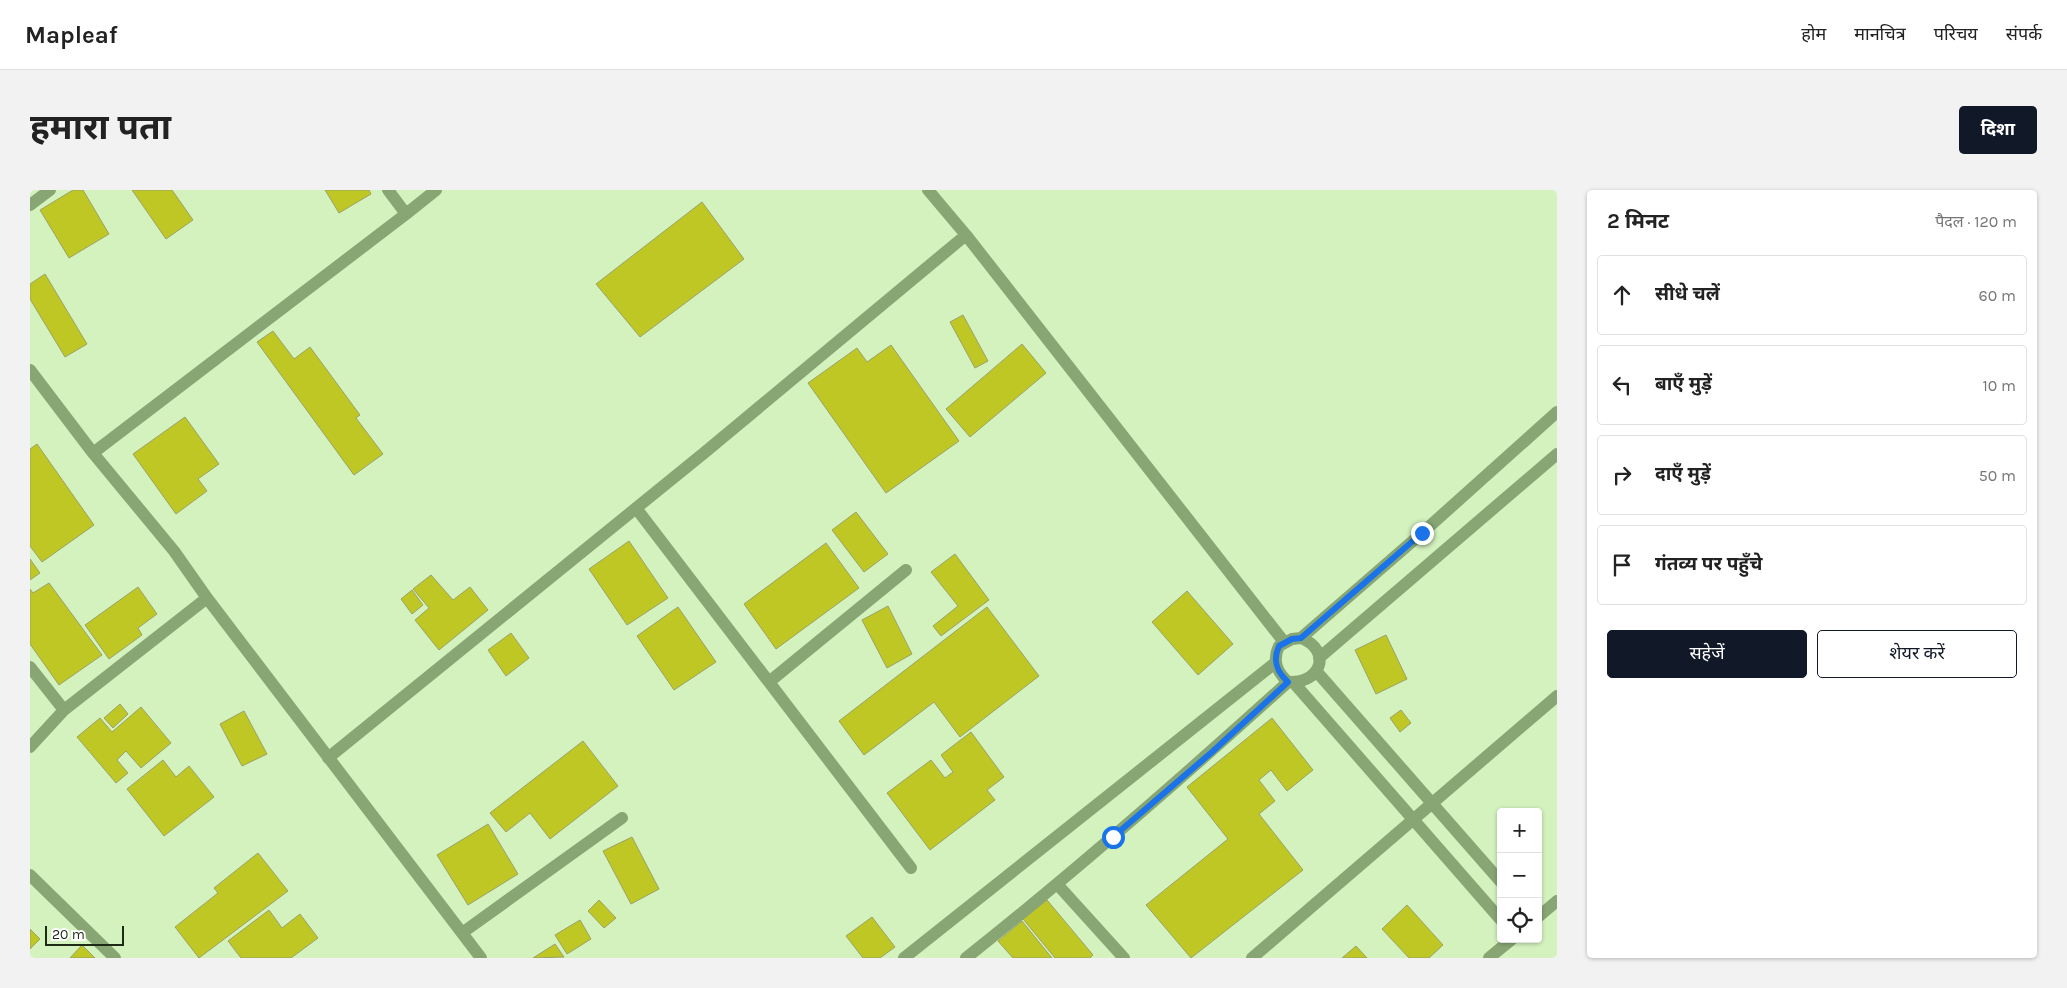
<!DOCTYPE html>
<html lang="hi">
<meta charset="utf-8">
<style>
:root{--surface:#fff;--page:#f2f2f2;--text:#222;--muted:#767676;--line:#e0e0e0;--accent:#111827}
body{margin:0;font-family:Karla,"Noto Sans Devanagari",sans-serif;background:var(--page);color:var(--text)}
.controls{position:absolute;right:15px;bottom:15px;display:grid;overflow:hidden;border-radius:5px;box-shadow:0 1px 4px #0004}
.controls button{width:45px;height:45px;display:grid;place-items:center;padding:0;border:0;border-bottom:1px solid var(--line);background:var(--surface);color:var(--text);font:25px sans-serif}
.scale{position:absolute;left:15px;bottom:12px;width:79px;box-sizing:border-box;padding-left:5px;border:2px solid #1f2a16;border-top:0;font-size:14px;line-height:18px;white-space:nowrap;color:#1f2a16;-webkit-text-stroke:4px #fff;paint-order:stroke}
.stop{position:absolute;width:15px;height:15px;margin:-11px;border:4px solid #1a73e8;border-radius:50%;background:#fff}
.stop.end{background:#1a73e8;border-color:#fff;box-shadow:0 1px 5px #0008}
.list{margin:0;padding:0;list-style:none}
h2{display:flex;justify-content:space-between;align-items:center;height:65px;margin:0;padding:0 20px;font-size:21px}
h2 small{font-size:16px;font-weight:400;color:var(--muted)}
.list li{display:grid;grid-template-columns:32px 1fr auto;gap:15px;align-items:center;box-sizing:border-box;height:80px;margin:0 10px 10px;padding:0 10px;border:1px solid var(--line);border-radius:5px}
.list b{display:block;font-size:19px;white-space:nowrap}
.list em{font-size:16px;font-style:normal;color:var(--muted)}
.actions{display:flex;gap:10px;padding:15px 20px}
.actions a{flex:1;padding:11px 0;border:1px solid var(--accent);border-radius:5px;text-align:center;font-size:18px;color:var(--accent)}
.actions .main{background:var(--accent);color:#fff}
.icon{flex:none;width:28px;height:28px;fill:none;stroke:currentColor;stroke-width:2;stroke-linecap:round;stroke-linejoin:round}
.map{position:relative;flex:none;width:1527px;height:768px;overflow:hidden;border-radius:5px}
header{display:flex;align-items:center;gap:30px;box-sizing:border-box;height:70px;padding:0 25px;background:var(--surface);border-bottom:1px solid var(--line)}
header strong{font-size:24px}
nav{display:flex;gap:28px;margin-inline-start:auto;font-size:18px}
.intro{display:flex;align-items:center;justify-content:space-between;box-sizing:border-box;height:120px;padding:0 30px}
h1{margin:0;font-size:35px}
.button{padding:12px 22px;border-radius:5px;background:var(--accent);color:#fff;font-size:18px;font-weight:700}
main{display:flex;gap:30px;padding:0 30px}
aside{flex:1;background:var(--surface);border-radius:5px;box-shadow:0 1px 4px #0004}
.map>svg:first-child{display:block}
</style>
<header>
<strong>Mapleaf</strong>
<nav><a>होम</a><a>मानचित्र</a><a>परिचय</a><a>संपर्क</a></nav>
</header>
<div class="intro"><h1>हमारा पता</h1><a class="button">दिशा</a></div>
<main>
<div class="map">
<svg width="1527" height="768" viewBox="0 0 1527 768">
<rect width="100%" height="100%" fill="#d3f2be"/>
<!-- building -->
<path fill="#bec724" stroke="#9ca169" d="M43 0H53L79 44 39 68 10 20Z
M102 0H142L163 30 136 49Z
M295 0H339L341 4 309 23Z
M672 12 714 69 610 147 566 94Z
M15 84 57 154 35 167 0 109V94Z
M933 125 958 171 945 178 920 132Z
M243 141 264 169 280 157 330 225 326 228 353 264 324 285 227 152Z
M992 154 1016 183 940 247 916 219Z
M861 155 929 251 856 303 778 193 827 158 837 172Z
M155 227 189 274 168 289 177 301 146 324 103 264Z
M7 254 64 335 12 372 0 356V259Z
M826 322 858 364 834 382 802 340Z
M599 351 638 408 597 435 559 379Z
M796 353 829 398 746 459 714 414Z
M925 364 959 410 911 446 903 436 928 416 901 382Z
M0 369 10 383 0 390Z
M401 385 423 410 440 397 458 420 409 460 385 430 399 418 383 399Z
M19 393 72 465 29 495 0 454V399L3 403Z
M108 397 127 424 108 438 112 445 79 469 55 435Z
M382 400 393 415 382 424 371 409Z
M1157 401 1203 454 1168 485 1122 432Z
M858 416 882 464 857 478 832 430Z
M648 417 686 472 644 500 607 446Z
M957 417 1009 486 930 547 904 512 834 565 809 531Z
M481 443 499 468 476 486 458 460Z
M1356 445 1377 489 1346 504 1325 460Z
M90 514 98 524 83 538 74 528Z
M111 517 141 553 111 578 96 561 87 570 98 583 86 593 47 547 70 528 82 542Z
M1371 520 1381 533 1370 542 1360 528Z
M214 521 237 564 212 576 190 534Z
M1242 528 1283 580 1257 601 1241 580 1229 590 1245 611 1229 624 1273 680 1161 768 1116 715 1198 649 1157 597Z
M941 542 974 587 957 600 965 610 900 660 857 603 901 570 915 588 923 582 911 565Z
M553 551 588 596 520 649 500 623 476 642 460 623Z
M133 570 146 587 159 576 184 607 134 646 97 599Z
M458 634 488 684 438 715 407 665Z
M602 647 629 699 601 714 573 661Z
M228 663 258 701 169 768 145 737 188 703 184 698Z
M569 710 586 728 574 738 558 721Z
M1017 710 1063 765 1060 768H1025L993 729Z
M1377 715 1413 755 1399 768H1379L1352 739Z
M239 720 252 738 270 724 288 748 261 768H211L198 751Z
M842 727 865 757 850 768H833L816 746Z
M550 730 561 749 537 764 525 745Z
M992 731 1022 768H983L968 751Z
M0 739 10 749 0 759Z
M525 754 534 767 503 768Z
M52 755 65 768H40Z
M1326 756 1337 768H1312Z"/>
<g fill="none" stroke-linecap="round" stroke-linejoin="round">
<!-- street -->
<path stroke="#88a574" stroke-width="12" d="M0 15 20 0
M376 24 406 0
M936 45 1254 452
M0 180 63 263 144 361 177 408 34 520 0 557
M63 263 376 24 358 0
M606 318 881 678
M177 408 451 768
M1271 448C1302 460 1292 494 1258 492 1247 482 1242 471 1249 456L1262 449 1271 448 1392 343 1527 222
M1289 468 1527 264
M0 477 34 520
M1287 482 1471 692
M739 492 876 380
M1264 493 1471 730
M298 568 674 263 936 45 898 0
M0 685 85 768
M1027 694 1094 768
M1508 727 1527 711
M432 743 592 628
M874 768 1245 473
M936 768C1047 680 1153 587 1258 492
M1222 768 1527 506
M1459 768 1482 749"/>
</g>
<g fill="none" stroke-linecap="round" stroke-linejoin="round">
<!-- route -->
<path stroke="#1a73e8" stroke-width="6" d="M1083 647 1182 562 1258 492C1247 482 1242 471 1249 456L1262 449 1271 448 1392 343"/>
</g>
</svg>
<div class="controls">
<button>+</button>
<button>−</button>
<button><svg class="icon" aria-label="locate" viewBox="0 0 24 24"><circle cx="12" cy="12" r="6"/><path d="M12 2v4M12 18v4M2 12h4M18 12h4"/></svg></button>
</div>
<div class="scale">20 m</div>
<div class="stop" style="left:1083px;top:647px"></div>
<div class="stop end" style="left:1392px;top:343px"></div>
</div>
<aside>
<h2>2 मिनट<small>पैदल · 120 m</small></h2>
<ul class="list">
<li><svg class="icon" aria-label="ahead" viewBox="0 0 24 24"><path d="M12 20V5M6 11l6-6 6 6"/></svg><div><b>सीधे चलें</b></div><em>60 m</em></li>
<li><svg class="icon" aria-label="left" viewBox="0 0 24 24"><path d="M17 20v-9H6M10 6l-5 5 5 5"/></svg><div><b>बाएँ मुड़ें</b></div><em>10 m</em></li>
<li><svg class="icon" aria-label="right" viewBox="0 0 24 24"><path d="M7 20v-9h11M14 6l5 5-5 5"/></svg><div><b>दाएँ मुड़ें</b></div><em>50 m</em></li>
<li><svg class="icon" aria-label="arrive" viewBox="0 0 24 24"><path d="M6 21V4h12l-3 4 3 4H6"/></svg><div><b>गंतव्य पर पहुँचे</b></div></li>
</ul>
<div class="actions"><a class="main">सहेजें</a><a>शेयर करें</a></div>
</aside>
</main>
